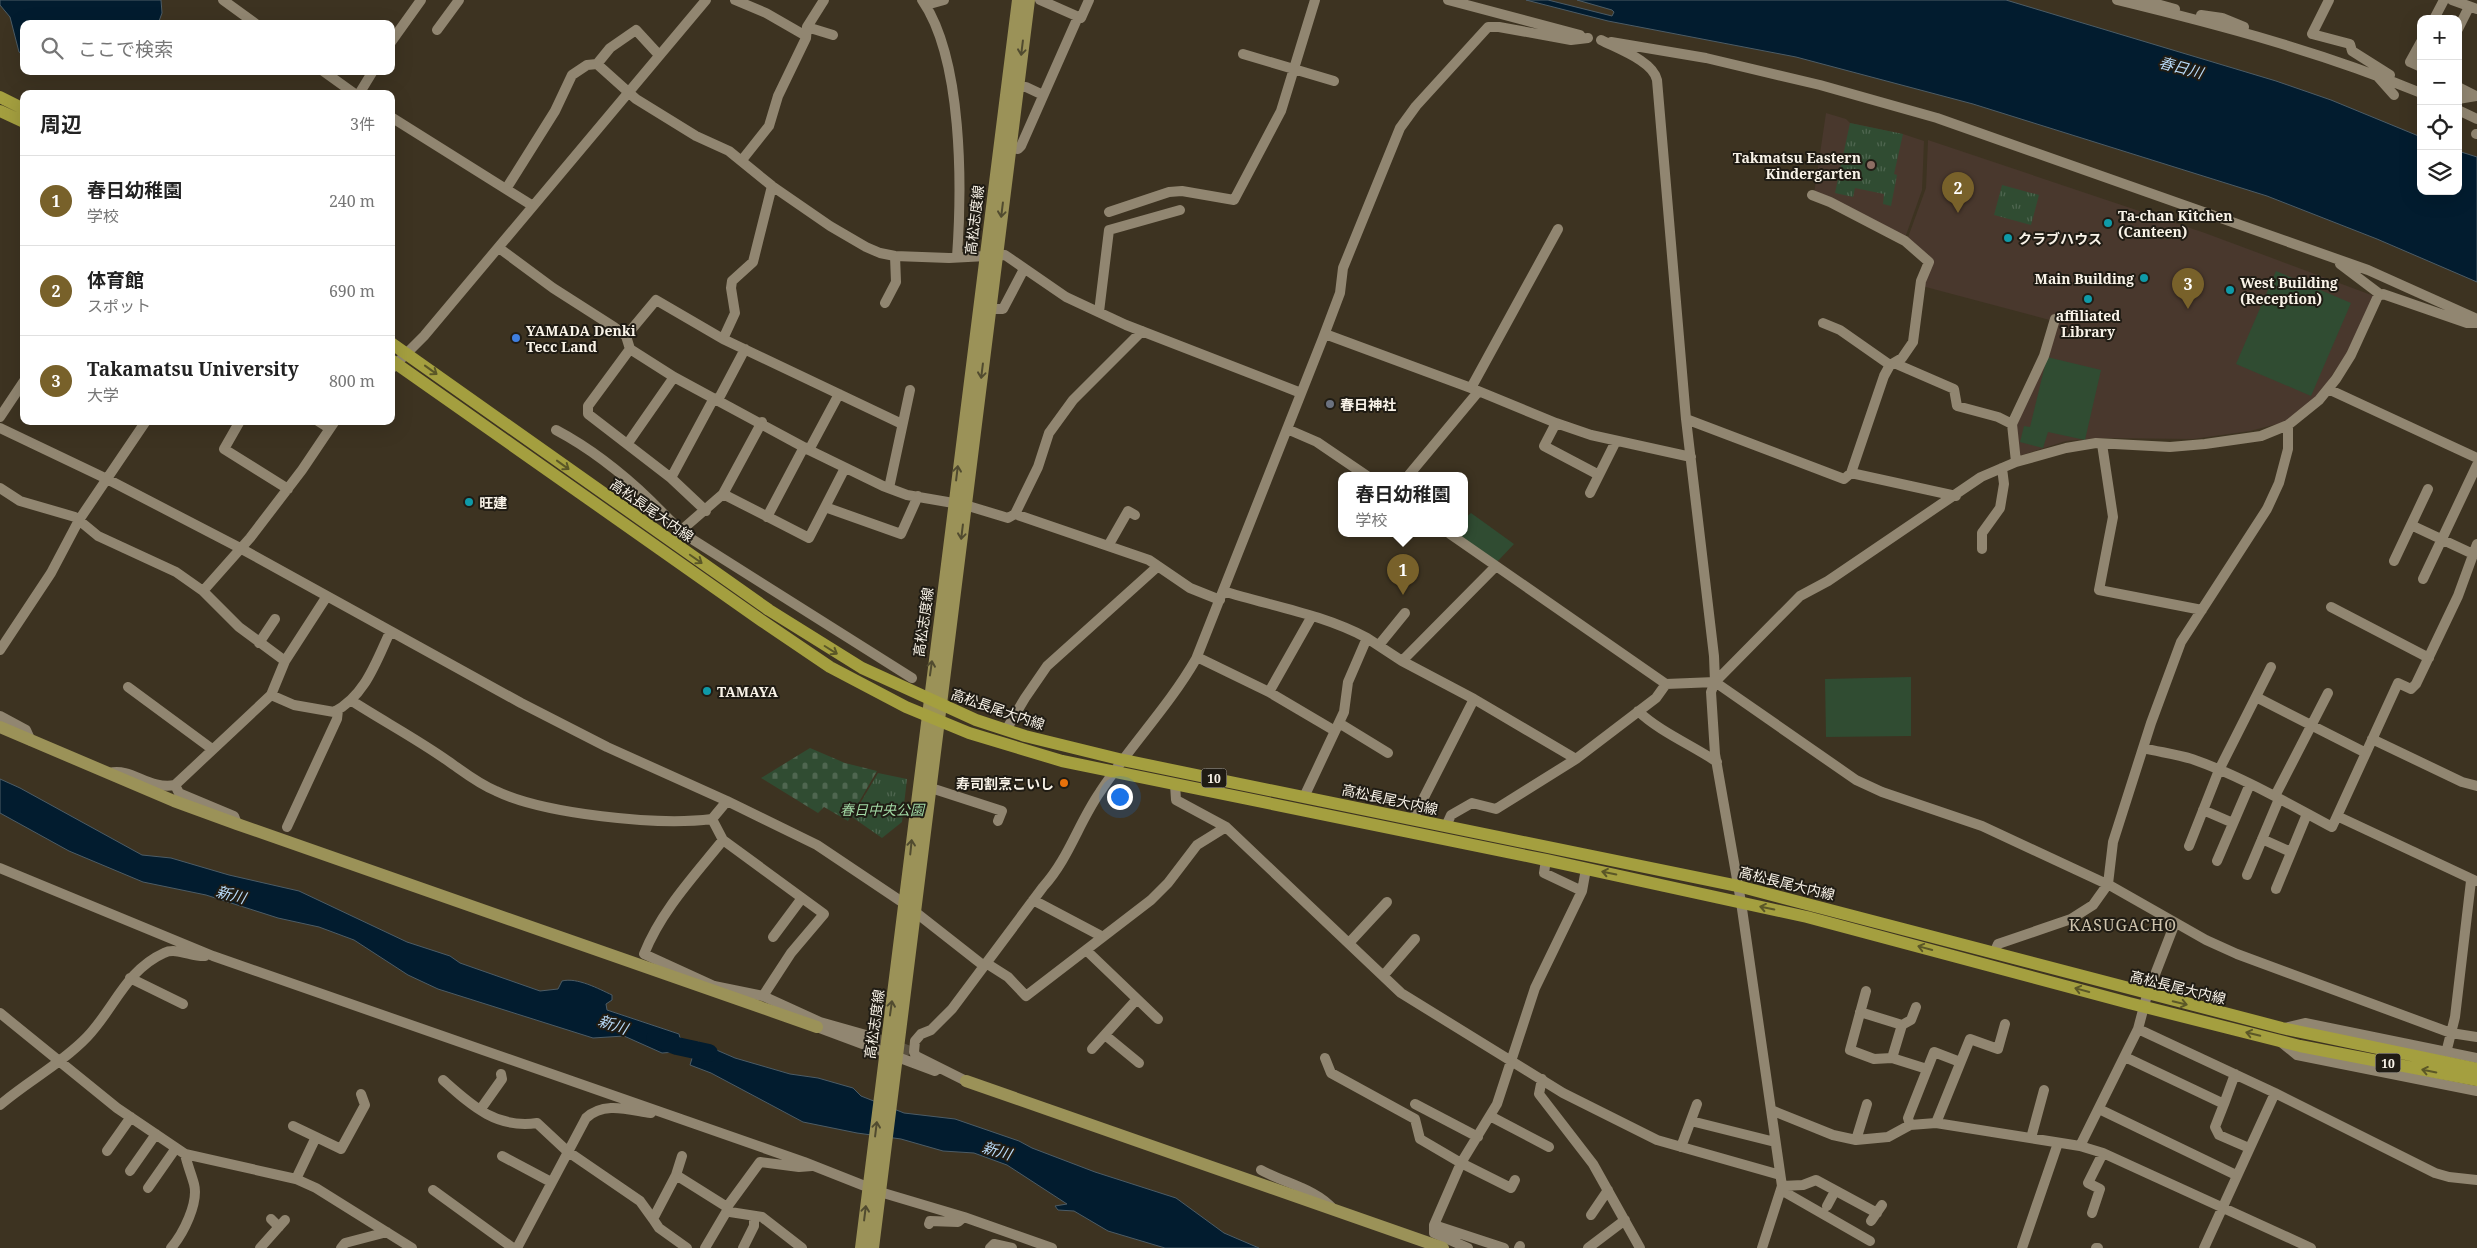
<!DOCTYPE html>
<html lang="ja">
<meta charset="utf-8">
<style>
:root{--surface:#fff;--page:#f6f6f6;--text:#222;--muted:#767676;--line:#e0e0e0;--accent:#78612a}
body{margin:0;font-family:"Noto Serif","Noto Sans JP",serif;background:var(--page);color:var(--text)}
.controls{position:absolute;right:15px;top:15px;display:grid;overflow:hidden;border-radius:10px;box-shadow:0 5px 20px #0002}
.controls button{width:45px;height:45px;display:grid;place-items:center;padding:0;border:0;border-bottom:1px solid var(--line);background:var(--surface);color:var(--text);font:25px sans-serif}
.you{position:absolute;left:1119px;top:796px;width:18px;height:18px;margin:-12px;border:4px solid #fff;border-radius:50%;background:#1a73e8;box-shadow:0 0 0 8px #1a73e833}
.badge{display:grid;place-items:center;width:32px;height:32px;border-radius:50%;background:var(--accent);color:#fff;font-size:16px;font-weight:700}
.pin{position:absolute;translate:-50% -41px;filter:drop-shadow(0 1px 2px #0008)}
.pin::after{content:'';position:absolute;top:26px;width:18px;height:15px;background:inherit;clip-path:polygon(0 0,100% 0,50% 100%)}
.popup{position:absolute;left:1338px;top:472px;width:130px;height:65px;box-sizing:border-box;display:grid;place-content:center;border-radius:10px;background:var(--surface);filter:drop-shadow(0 1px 4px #0005);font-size:16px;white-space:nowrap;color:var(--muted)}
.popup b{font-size:19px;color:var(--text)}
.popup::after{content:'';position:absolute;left:50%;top:100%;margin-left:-10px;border:10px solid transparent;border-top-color:var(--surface)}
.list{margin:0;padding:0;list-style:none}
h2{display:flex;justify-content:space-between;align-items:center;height:65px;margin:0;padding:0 20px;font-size:21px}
h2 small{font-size:16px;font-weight:400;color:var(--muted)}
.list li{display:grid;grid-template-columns:32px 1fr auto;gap:15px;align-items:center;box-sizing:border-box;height:90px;padding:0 20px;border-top:1px solid var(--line)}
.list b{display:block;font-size:19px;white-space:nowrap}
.list p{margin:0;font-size:16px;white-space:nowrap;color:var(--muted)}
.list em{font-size:16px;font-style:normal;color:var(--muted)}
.icon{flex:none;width:28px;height:28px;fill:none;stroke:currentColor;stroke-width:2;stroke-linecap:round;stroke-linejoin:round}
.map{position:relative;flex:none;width:2477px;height:1248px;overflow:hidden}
.search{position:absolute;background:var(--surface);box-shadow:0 5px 20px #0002;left:20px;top:20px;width:375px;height:55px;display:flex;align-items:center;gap:12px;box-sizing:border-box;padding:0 18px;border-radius:10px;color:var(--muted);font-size:19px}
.panel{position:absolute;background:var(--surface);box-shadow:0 5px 20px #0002;left:20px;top:90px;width:375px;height:335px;border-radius:10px}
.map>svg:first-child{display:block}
</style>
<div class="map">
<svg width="2477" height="1248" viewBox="0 0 2477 1248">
<defs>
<pattern id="cemetery-stones" width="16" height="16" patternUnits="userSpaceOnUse" patternTransform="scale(1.25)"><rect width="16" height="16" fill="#304c32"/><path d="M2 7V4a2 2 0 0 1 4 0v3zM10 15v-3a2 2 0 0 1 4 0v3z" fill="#4f6650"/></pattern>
<pattern id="park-tufts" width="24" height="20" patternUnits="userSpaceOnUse" patternTransform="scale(1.25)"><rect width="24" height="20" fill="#304c32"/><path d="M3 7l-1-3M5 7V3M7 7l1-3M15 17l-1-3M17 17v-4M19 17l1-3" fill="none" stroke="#4f6650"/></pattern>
</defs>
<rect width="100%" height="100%" fill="#3d3321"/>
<!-- education -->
<path fill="#49382d" d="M1826 113 1846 119 1850 123 1903 134 1924 141 1922 190 1905 238 1814 194Z
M1928 140 2205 233 2374 296 2347 353 2318 396 2285 422 2250 431 2193 439 2098 438 2066 441 2019 456 2016 425 2057 322 1922 286 1929 255 1907 240 1926 188Z"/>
<!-- cemetery -->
<path fill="url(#cemetery-stones)" d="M810 748 845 763 877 771 848 821 824 807 818 813 761 778Z"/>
<!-- park -->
<path fill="url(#park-tufts)" d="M1850 123 1903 134 1894 174 1897 175 1891 206 1883 204 1884 194 1855 188 1853 197 1835 193Z
M2002 185 2039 195 2031 225 1994 215Z
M878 773 907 779 902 822 882 838 852 817Z"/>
<!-- pitch -->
<path fill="#304c32" d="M2276 271 2351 303 2311 396 2236 364Z
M2047 357 2101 370 2085 440 2048 432 2043 448 2020 442 2024 426 2030 427Z
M1471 513 1514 544 1497 562 1455 534H1464V519Z
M1911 677V736L1826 737 1825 679Z"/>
<!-- water -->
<path fill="#021c2f" stroke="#4c5c66" d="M0 0H161L162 13 158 24H24V55L19 52 10 17 0 5Z
M1526 0H1548L1612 16 1614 12 1612 10 1577 0H2006L2276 81 2331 100 2421 137V191H2458V151L2477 157V282L2377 239 2267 196 1973 104 1796 57 1608 21Z
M0 779 20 788 142 855 171 858 229 875 299 891 407 942 450 956 460 963 540 991 558 989 562 981C577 977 599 989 612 995V1000L606 1004 607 1010 679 1034 680 1038 675 1052 662 1053 624 1036 593 1038 438 989 408 975 354 940 319 927 278 918 206 895 143 882 69 851 0 813Z
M698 1042 735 1058 790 1074 818 1078 853 1088 861 1096 904 1113 955 1119 1019 1141 1032 1148 1095 1172 1176 1198 1224 1233 1259 1248H1165L1108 1231 1074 1211 1058 1210 1055 1206 1067 1204 1007 1165 974 1153 943 1151 901 1139 857 1133 803 1122 711 1073 690 1065 693 1055 684 1051 687 1043 696 1047Z"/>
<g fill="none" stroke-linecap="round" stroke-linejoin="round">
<!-- river -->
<path stroke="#021c2f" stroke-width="18" d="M655 1038 677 1046 709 1053"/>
<!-- street-tunnel -->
<path stroke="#59503f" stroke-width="10" stroke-dasharray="10 5" stroke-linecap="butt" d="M873 1037 910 1051"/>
<!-- street -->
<path stroke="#918671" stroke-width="10" d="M223 0 256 24
M735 0 766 13 806 36
M922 0C963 59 962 187 957 257
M1040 0 1081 18 1089 0
M1448 0 1580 35
M2117 0C2220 25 2322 52 2421 93
M2142 0 2175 9
M2329 0 2312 34 2350 44 2352 51 2390 75
M2452 0 2477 9
M926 5 944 0
M2201 15 2222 18 2244 27
M2434 19 2444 0
M807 27 833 35
M2458 29 2469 7
M437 30 459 0
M1601 40C1618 49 1653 61 1657 80L1686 419 1714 656 1715 682 1711 692 1715 754 1741 902 1782 1186 1762 1248
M391 42 421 0
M1611 42 1706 58 1820 85 1937 118 2368 270 2477 319
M2421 42 2410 62 2421 67
M1243 54 1334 81
M597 64 636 99 696 136 729 151 772 186 830 226 866 247 880 253 895 256 949 258 1005 255 1066 297 1126 325 1301 393
M323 71 355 94
M2378 77 2394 95
M1018 87H1026L1043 95
M2458 87 2476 96
M359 94 373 71
M2458 99 2476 96
M2458 110 2477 119
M391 117 533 206
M2476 134H2477
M1010 148 1018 149 1021 146 1078 17
M742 160 769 126 778 96 806 38 807 27 824 0
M506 189 555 111 572 75 587 65 597 64 610 48 636 30 659 55
M1812 195 1830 202 1905 241 1929 262 1921 281 1913 342 1902 358 1890 365 1884 376 1851 473 1956 496
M1109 212 1169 192 1182 191 1234 200 1281 111 1315 0
M499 248 553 288 614 327 626 336 630 349 674 377 809 450 883 486 907 495 965 505 1008 518 1015 514 1038 467 1049 433 1073 400 1142 331
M2340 264 2381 295
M885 303 896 282 895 256
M989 309H1003L1024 269
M1099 312 1109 230 1180 210
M1823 323 1840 330 1890 365
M1325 334 1471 388 1556 423 1591 435 1691 457
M626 336 656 300 723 339 902 424
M723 339 735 313 731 288 732 281 753 262 772 186
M630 349 588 406V414L671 478
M1894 363 1954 389 1957 406 1998 417 2012 424
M391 369 424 336 706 0
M1471 388 1558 229
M2328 389 2477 458
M718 400 745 349
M0 417 24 381
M1686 419 1844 479 1851 473
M240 421 224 449 288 489
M318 421 329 428
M762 422 723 494 809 538 825 507
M1556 423 1544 446 1599 475
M0 428 107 479 240 548 521 703 607 747 727 801 817 845 905 904 984 966
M1287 429 1317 442 1367 476
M556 430C590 448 623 474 651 501 663 513 674 525 687 536L912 678
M628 443 674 377
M2102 444 2113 517 2099 590 2202 610
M809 450 839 394
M2016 462 2012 424 2044 356 2055 319
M845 468 825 507 901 534 918 496
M1408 476 1478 392
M0 488 20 501 75 517 98 536 176 572 203 591 250 538 302 470 335 421
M889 488 910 390
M1590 493 1616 441
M706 511 671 478 714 398
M1015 514 1149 560 1190 588 1220 600
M767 517 804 447
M2411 525 2428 489
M677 534 723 494
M1450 534 1666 684
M1108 546 1128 511 1135 515
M1982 549V533L2000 508 2004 484 2002 468
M2394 561 2411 525 2473 554
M2423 579 2477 465
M203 591 239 627 285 661
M1223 591C1271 606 1322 614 1367 638L1348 682 1344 712 1304 797
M2331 607 2429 658
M1367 638 1402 661 1496 566
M259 643 275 619
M1379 645 1405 613
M0 650 51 573 79 520 146 421
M1197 657 1269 692 1335 731
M1402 661 1474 699 1576 759 1656 698 1666 684 1715 682 1856 780 1882 792 1982 826 2111 886 2206 940 2237 954 2451 1033 2477 1037
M1715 682 1800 596 1828 581 1981 477 2016 462 2066 448 2096 443 2170 447 2205 444 2261 436 2288 425 2319 400 2336 379 2351 355 2378 296 2383 294 2467 323H2477
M128 687 212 749
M1269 692 1312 616
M271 695 294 705 334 712C365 696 376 662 390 632
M2256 697 2366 753
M352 701C383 721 417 739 448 761 464 772 477 783 496 791 544 814 658 826 712 819
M1638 711C1660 732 1692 745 1717 762
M0 716 26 730 31 741
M1339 723 1388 753
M1006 730 1025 698 1047 666 1157 567
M2372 739 2462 782 2477 786
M2143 748C2159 752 2176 754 2192 759 2241 776 2287 803 2332 827L2398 683 2411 689 2416 684 2458 596 2477 544
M109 773C132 767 148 790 175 785
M1175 784 1176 800 1226 827 1401 993 1563 1093 1657 1140 1780 1175
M931 788 1002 811 998 821
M2275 796 2328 693
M727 801 712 819 723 840C694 876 661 911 644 954L714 986 763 996 820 1022
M2203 810 2233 823
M2337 816 2476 881
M1413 819 1474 699
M237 824 234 816 179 793 175 785 271 695 285 661 327 596
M1446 826 1451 815 1472 803 1496 809 1576 759
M287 827 337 719 338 710
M2262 839 2291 852
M723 840 824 914 791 953 763 996
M2189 846 2219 770 2271 667
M2217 861 2250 784
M0 868 213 956 804 1162 880 1192 964 1217 1052 1248
M2247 875 2279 799
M2276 889 2307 814
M1582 891 1586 869
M1033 900 1103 937
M773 937 802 898
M1349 943 1387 902
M1086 950 1158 1019
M1994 953 1998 944 2071 919 2093 905 2108 884 2113 842 2151 723 2181 642 2267 509 2279 483 2288 449V425
M986 963 1008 977 1026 996 1151 900 1168 883 1197 845 1226 827
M1383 976 1415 939
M130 978 183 1004
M1866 991 1850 1050 1874 1059 1892 1058 1927 1069
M1860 1012 1902 1025
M0 1013 117 1108 185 1154 296 1179 316 1188 412 1248
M2285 1028 2305 1023 2477 1058
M2138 1029 2275 1093 2435 1173 2449 1177 2477 1180
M1105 1035 1139 1063
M873 1037 820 1022 817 1027 935 1071
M2281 1042 2297 1055 2477 1091
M1092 1049 1137 999
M2446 1053 2455 1017 2471 881
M2125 1057 2224 1104 2215 1127 2219 1135 2249 1148
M1325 1058 1331 1073 1415 1119 1420 1139 1461 1163 1511 1188 1515 1180
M1892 1058 1902 1025 1911 1020 1916 1007
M1542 1079 1539 1094 1593 1164 1640 1248
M443 1080C471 1105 496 1129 537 1123L567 1151 640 1201 653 1219
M966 1081 916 1056 914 1052 915 1041 921 1034 931 1030 952 1009 1043 887C1069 858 1078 824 1100 792 1130 746 1169 706 1196 659L1323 338 1340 293 1343 268 1400 128 1416 106 1488 27H1499L1571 40 1588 38
M1415 1104 1478 1137
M2224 1104 2235 1074
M0 1105C28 1081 61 1064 87 1037 114 1009 126 970 164 953 176 947 192 957 205 956
M2099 1109 2236 1175
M480 1110 502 1079 501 1074
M1771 1110 1833 1135 1856 1140 1888 1137 1910 1125 1936 1123 2080 1146 2103 1153 2311 1248
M1490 1116 1549 1147
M1691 1121 1775 1142
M1936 1123 1970 1039 1998 1049 2005 1024
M1910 1125 1908 1118 1934 1052 1960 1062
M293 1126 316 1137
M2031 1138 2044 1090
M1856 1140 1867 1104
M2080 1146 2138 1029 2147 995 2175 923
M1681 1147 1697 1104
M107 1151 131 1117
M502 1156 551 1182
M1261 1170C1284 1183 1317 1189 1334 1210
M130 1171 156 1134
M676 1175 682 1156
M296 1179 316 1137 341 1149 365 1105 361 1094
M1782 1186 1803 1185 1816 1180 1877 1213
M148 1188 176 1148
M433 1190 513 1248
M1781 1190 1870 1241
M1827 1206 1835 1191
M2092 1213 2100 1189 2088 1183 2103 1153
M1591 1215 1608 1190
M271 1219 279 1227
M1871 1221 1882 1205
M929 1224 930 1221 958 1222 964 1217
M1434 1225 1504 1248
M171 1248C183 1234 199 1203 194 1184 191 1173 187 1164 185 1154
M260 1248 285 1220
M341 1248 345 1243 387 1232
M517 1248 586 1118C604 1101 629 1110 651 1113
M687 1248 659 1228 653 1219 676 1175 727 1207
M705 1248 728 1209
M743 1248 754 1226V1217
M802 1248 762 1217 730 1212 727 1207 760 1162 799 1167 812 1166
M990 1248 994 1244 1012 1248
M1468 1248 1434 1233V1225L1461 1163 1497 1104 1535 988 1582 891 1544 873 1546 860
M1519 1248 1520 1246
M1588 1248 1625 1220
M2022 1248 2058 1143
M2096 1248H2098
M2204 1248 2275 1093"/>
<!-- secondary -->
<path stroke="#9b9258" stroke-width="12" d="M0 727 174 801 237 824 817 1027
M966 1081 1443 1248
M861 1248C912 832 964 416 1018 0
M873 1248 1029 0"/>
<!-- primary -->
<path stroke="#a49f3f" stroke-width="12" d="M0 97 24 109
M0 111 24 122
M391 343 769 610 862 668 976 720 1025 736 1123 760 1738 886 2282 1028 2477 1069
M391 360 762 621 830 667 906 707 969 733 1062 761 1546 860 1807 917 2129 1003 2300 1046 2477 1080"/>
</g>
<!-- one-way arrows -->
<defs><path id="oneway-shaft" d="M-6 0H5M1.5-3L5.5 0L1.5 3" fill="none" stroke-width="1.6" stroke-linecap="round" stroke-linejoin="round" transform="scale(1.25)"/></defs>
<g stroke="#514b2f">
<use href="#oneway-shaft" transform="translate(1022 48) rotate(97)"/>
<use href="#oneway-shaft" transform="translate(1002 210) rotate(97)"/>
<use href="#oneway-shaft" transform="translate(982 371) rotate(97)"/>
<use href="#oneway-shaft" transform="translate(957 473) rotate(-83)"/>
<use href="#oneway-shaft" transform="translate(962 532) rotate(97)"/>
<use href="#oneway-shaft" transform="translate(931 668) rotate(-82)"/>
<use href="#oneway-shaft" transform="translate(911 847) rotate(-84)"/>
<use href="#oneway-shaft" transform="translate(891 1008) rotate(-82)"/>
<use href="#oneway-shaft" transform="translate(876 1129) rotate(-83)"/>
<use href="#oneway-shaft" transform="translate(865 1213) rotate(-83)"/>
</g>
<g stroke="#5b5727">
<use href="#oneway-shaft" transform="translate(431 370) rotate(36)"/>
<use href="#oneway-shaft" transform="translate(563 465) rotate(36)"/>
<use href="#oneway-shaft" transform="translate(696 559) rotate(35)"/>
<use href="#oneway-shaft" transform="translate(831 650) rotate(32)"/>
<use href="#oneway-shaft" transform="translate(1609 873) rotate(-168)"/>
<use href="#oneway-shaft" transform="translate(1767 908) rotate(-168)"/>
<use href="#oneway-shaft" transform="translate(1925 948) rotate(-165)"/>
<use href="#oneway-shaft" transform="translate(2082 990) rotate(-165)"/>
<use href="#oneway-shaft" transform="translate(2180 1003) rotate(14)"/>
<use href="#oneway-shaft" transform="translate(2253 1034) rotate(-166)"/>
<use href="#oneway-shaft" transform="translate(2429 1071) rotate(-169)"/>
</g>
<!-- markers -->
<circle fill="#8d6e63" stroke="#201c14" stroke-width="2" cx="1871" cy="165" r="5"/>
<g fill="#0f9aa8" stroke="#201c14" stroke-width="2">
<circle cx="2108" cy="223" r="5"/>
<circle cx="2008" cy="238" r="5"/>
<circle cx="2144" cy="278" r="5"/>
<circle cx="2230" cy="290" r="5"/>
<circle cx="2088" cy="299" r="5"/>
<circle cx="469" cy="502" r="5"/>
<circle cx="707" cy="691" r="5"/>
</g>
<circle fill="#3f7fe0" stroke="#201c14" stroke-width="2" cx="516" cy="338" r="5"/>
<circle fill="#6b7280" stroke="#201c14" stroke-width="2" cx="1330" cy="404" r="5"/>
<circle fill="#e8710a" stroke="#201c14" stroke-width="2" cx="1064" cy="783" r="5"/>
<g text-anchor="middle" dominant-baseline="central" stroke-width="4" stroke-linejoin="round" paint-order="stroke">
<!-- shield labels -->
<g fill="#201c14" stroke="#b8b2a8" stroke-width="1">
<rect x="1201.5" y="768.5" width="25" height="19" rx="4"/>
<rect x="2375.5" y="1053.5" width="25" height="19" rx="4"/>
</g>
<g font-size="12" font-weight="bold" fill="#f9f3e8">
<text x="1214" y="778">10</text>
<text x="2388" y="1063">10</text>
</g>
<!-- poi labels -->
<g font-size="14" font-weight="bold" fill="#f9f3e8" stroke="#201c14" text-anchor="start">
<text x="1861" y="157" text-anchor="end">Takmatsu Eastern<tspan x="1861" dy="16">Kindergarten</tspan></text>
<text x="2118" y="215">Ta-chan Kitchen<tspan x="2118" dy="16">(Canteen)</tspan></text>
<text x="2018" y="238">クラブハウス</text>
<text x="2134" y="278" text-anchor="end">Main Building</text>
<text x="2240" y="282">West Building<tspan x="2240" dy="16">(Reception)</tspan></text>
<text x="2088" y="315" text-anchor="middle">affiliated<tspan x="2088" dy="16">Library</tspan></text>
<text x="526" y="330">YAMADA Denki<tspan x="526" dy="16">Tecc Land</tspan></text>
<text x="1340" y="404">春日神社</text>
<text x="479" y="502">旺建</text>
<text x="717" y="691">TAMAYA</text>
<text x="1054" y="783" text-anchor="end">寿司割烹こいし</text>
</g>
<!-- street labels -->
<g font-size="14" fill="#f9f3e8" stroke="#201c14">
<text transform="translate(974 220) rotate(-83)">高松志度線</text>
<text transform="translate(652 510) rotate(35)">高松長尾大内線</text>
<text transform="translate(923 622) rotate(-82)">高松志度線</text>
<text transform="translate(998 709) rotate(19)">高松長尾大内線</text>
<text transform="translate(1390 799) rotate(12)">高松長尾大内線</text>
<text transform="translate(1787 883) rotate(14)">高松長尾大内線</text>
<text transform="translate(2178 987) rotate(14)">高松長尾大内線</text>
<text transform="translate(874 1024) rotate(-82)">高松志度線</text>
</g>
<!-- park labels -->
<g font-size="14" font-style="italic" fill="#a1d8a4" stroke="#201c14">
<text x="882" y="809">春日中央公園</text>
</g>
<!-- water labels -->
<g font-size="15" font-style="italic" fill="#b9dbf9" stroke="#201c14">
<text transform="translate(2181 67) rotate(15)">春日川</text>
<text transform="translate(231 894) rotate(15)">新川</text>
<text transform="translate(613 1024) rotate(18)">新川</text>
<text transform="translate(997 1150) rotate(16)">新川</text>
</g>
<!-- quarter labels -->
<g font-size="16" letter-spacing="1" fill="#cec3ad" stroke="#201c14">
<text x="2123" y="925">KASUGACHO</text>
</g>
</g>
</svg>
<div class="controls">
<button>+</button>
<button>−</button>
<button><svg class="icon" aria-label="locate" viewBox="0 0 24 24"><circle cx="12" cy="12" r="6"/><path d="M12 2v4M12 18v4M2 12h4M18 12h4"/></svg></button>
<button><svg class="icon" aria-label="layers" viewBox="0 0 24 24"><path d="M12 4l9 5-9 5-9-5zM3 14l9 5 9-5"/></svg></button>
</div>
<div class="you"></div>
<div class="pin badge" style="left:1403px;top:595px">1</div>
<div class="popup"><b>春日幼稚園</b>学校</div>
<div class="pin badge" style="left:1958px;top:213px">2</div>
<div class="pin badge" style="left:2188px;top:309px">3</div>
<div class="search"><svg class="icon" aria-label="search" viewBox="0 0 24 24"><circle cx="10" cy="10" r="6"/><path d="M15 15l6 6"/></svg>ここで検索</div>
<section class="panel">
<h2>周辺<small>3件</small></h2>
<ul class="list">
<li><span class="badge">1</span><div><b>春日幼稚園</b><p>学校</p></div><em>240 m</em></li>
<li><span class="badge">2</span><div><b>体育館</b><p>スポット</p></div><em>690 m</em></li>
<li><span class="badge">3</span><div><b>Takamatsu University</b><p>大学</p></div><em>800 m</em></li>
</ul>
</section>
</div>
